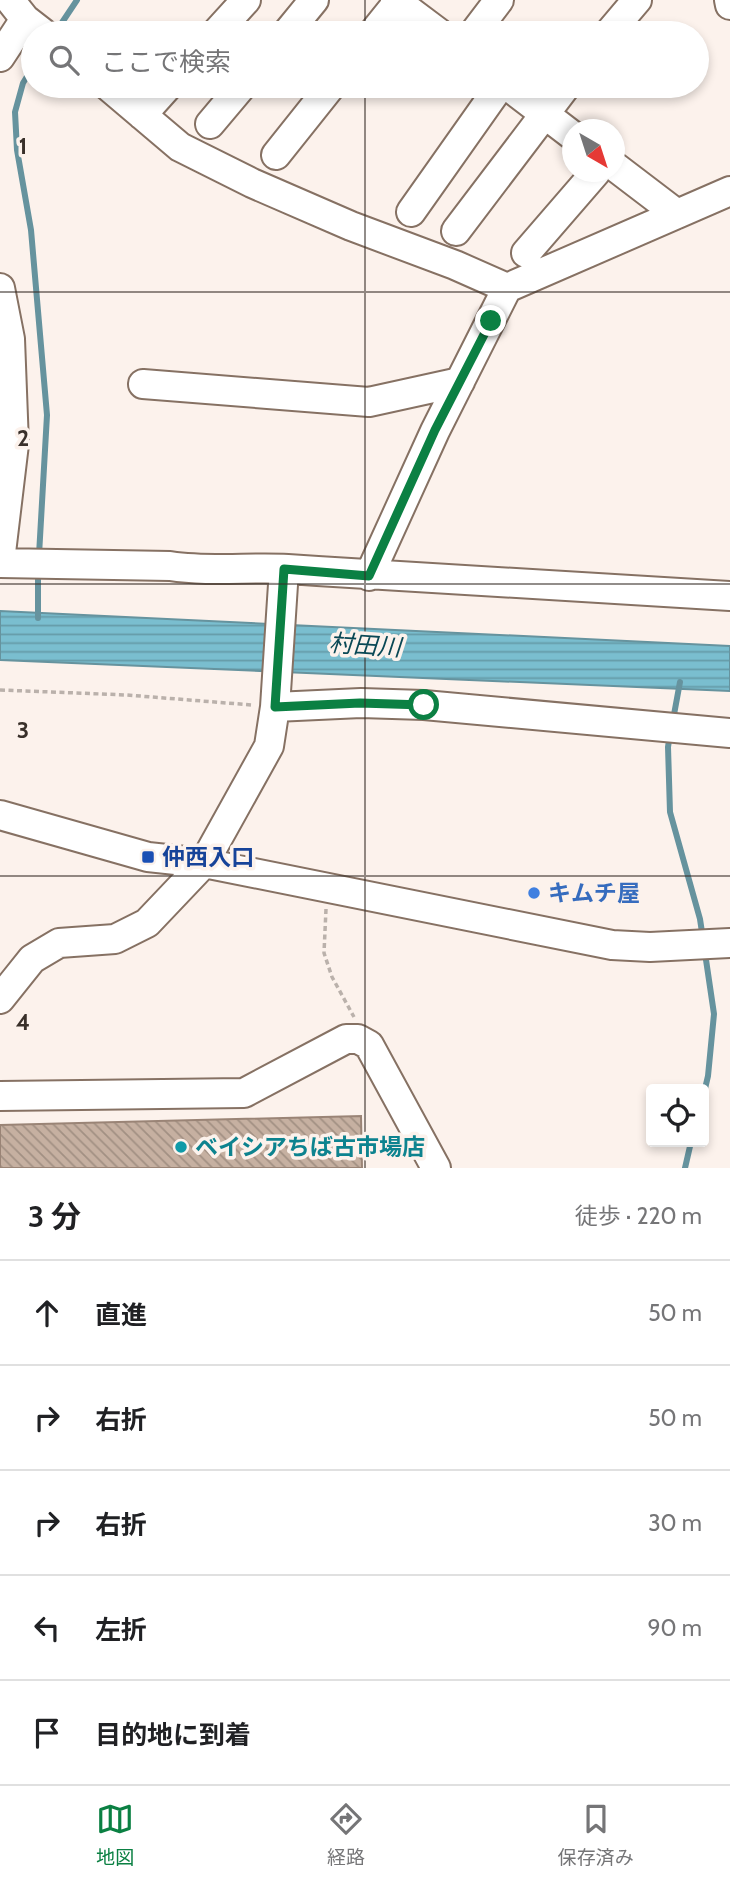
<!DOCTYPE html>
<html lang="ja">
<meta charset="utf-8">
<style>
:root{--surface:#fff;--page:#f2f2f2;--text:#202124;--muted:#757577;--line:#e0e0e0;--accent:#0b8043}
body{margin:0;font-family:Cabin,"Noto Sans JP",sans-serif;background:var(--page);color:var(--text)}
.controls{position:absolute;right:21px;bottom:21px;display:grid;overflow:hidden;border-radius:7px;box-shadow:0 4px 10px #0003}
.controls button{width:63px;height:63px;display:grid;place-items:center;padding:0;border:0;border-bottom:2px solid var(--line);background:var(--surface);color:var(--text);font:35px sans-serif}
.compass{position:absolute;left:562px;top:119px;width:63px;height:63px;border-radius:50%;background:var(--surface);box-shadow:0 4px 10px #0003;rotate:141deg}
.stop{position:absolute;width:21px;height:21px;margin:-16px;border:5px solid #0b8043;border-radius:50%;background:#fff}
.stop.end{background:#0b8043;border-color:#fff;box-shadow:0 2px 7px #0008}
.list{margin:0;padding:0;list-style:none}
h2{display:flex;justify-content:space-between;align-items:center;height:91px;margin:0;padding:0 28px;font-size:30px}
h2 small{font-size:23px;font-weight:400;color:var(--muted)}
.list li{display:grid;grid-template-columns:46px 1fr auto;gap:21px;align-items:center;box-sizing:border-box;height:105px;padding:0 28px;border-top:2px solid var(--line)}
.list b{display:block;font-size:26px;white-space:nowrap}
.list em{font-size:23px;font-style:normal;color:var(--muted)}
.icon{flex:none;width:38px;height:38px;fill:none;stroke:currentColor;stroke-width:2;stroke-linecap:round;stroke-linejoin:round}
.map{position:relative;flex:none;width:730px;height:1168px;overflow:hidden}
.search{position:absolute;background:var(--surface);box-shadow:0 4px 10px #0003;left:21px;right:21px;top:21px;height:77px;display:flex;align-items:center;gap:18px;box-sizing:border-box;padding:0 24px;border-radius:38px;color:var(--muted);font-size:26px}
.sheet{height:616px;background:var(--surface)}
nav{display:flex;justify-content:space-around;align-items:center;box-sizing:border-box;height:98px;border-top:2px solid var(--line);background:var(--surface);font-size:19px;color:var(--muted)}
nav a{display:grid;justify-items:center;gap:4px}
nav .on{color:var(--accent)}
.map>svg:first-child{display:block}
</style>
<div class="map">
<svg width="730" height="1168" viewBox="0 0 730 1168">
<defs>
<pattern id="water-rules" width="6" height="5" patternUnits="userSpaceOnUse" patternTransform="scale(1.75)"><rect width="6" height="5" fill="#7abecf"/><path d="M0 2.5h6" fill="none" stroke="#659ba8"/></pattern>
<pattern id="building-back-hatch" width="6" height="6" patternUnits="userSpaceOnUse" patternTransform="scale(1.75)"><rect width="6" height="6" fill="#c6b0a1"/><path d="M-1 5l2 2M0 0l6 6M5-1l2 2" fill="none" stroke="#a29083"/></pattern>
</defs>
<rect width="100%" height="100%" fill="#fcf2ec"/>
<!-- water -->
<path fill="url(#water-rules)" stroke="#66939e" stroke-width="2" d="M0 611 730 646V691L0 660Z"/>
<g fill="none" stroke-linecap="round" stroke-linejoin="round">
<!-- stream -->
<path stroke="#66939e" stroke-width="6" d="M55 33 77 0
M33 67 23 83 15 112 17 150 31 230 47 415 39 555
M38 570V618
M673 720 680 682
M670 734 668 747 670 812 700 919 703 939
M704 1093 708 1076 714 1014 705 953
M685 1168 691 1142"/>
</g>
<!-- building -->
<path fill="url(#building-back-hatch)" stroke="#9a8476" stroke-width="2" d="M361 1116 362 1168H0V1125Z"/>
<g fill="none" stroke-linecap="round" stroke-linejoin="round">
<!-- minor casing -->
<g stroke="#867163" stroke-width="32">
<path id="minor" d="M10 0 25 19 43 33
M395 0 439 33
M729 0 730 5
M216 33 246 0
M287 33 314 0
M373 33 398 2
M474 33 499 0
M609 33 637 0
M0 57 25 19
M108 86 180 147 252 183 351 226 455 265 507 288
M508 86 572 135
M142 115 168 86
M210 124 242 86
M276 155 331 86
M614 166 677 214
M411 212 500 86
M456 231 566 86
M526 253 596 172
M0 288 10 339 14 444 0 561
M143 384 369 402 460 382
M0 563 170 566C209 572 248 567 288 569 435 579 582 588 730 596
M369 576 435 431 507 288 730 191
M275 707 361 703 424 705 730 733
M0 815 148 857 204 863 612 945 650 947 730 943
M0 999 32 959 59 943 115 939 147 923 204 863 269 746 275 707 284 569
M0 1096 244 1093 346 1039H358L369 1045 436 1168"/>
</g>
<!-- path -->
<path stroke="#bab1ab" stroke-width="3.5" stroke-dasharray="5 3.5" stroke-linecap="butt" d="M0 690 127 695 252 705
M326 909 324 953 332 977 354 1017"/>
<!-- minor -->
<use href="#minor" stroke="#fff" stroke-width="28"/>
</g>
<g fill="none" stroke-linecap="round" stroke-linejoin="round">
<!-- route -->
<path stroke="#0b8043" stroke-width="9" d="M424 705 360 703 275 707 284 569 369 576 435 430 491 321"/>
</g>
<!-- grid -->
<path fill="none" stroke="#39302a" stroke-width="2" stroke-opacity="0.55" d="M365 0V33M365 86V1168M0 292H730M0 584H730M0 876H730"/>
<!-- markers -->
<rect fill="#1a4fb4" stroke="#fcf2ec" stroke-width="2.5" x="141" y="850" width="14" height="14" rx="3.5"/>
<circle fill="#3f7fe0" stroke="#fcf2ec" stroke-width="2.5" cx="534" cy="893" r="7"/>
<circle fill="#0f9aa8" stroke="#fcf2ec" stroke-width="2.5" cx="181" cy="1147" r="7"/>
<g text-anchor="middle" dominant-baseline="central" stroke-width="7" stroke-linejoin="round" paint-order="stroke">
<!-- transit labels -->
<g font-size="23" font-weight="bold" fill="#164399" stroke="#fcf2ec" text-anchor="start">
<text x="162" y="857">仲西入口</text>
</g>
<!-- shop labels -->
<g font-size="23" font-weight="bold" fill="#366cbe" stroke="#fcf2ec" text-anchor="start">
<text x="548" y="893">キムチ屋</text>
</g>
<!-- culture labels -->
<g font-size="23" font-weight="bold" fill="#0d838f" stroke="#fcf2ec" text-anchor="start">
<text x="195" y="1147">ベイシアちば古市場店</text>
</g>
<!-- water labels -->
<g font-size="24" font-style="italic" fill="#0a4855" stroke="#fcf2ec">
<text transform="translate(365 645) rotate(4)">村田川</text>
</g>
</g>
<g font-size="23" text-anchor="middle" font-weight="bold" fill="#39302a" stroke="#fcf2ec" stroke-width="7" stroke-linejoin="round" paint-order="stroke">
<text x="23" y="154">1</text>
<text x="23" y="446">2</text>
<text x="23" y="738">3</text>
<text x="23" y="1030">4</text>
</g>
</svg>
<div class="controls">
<button><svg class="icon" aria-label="locate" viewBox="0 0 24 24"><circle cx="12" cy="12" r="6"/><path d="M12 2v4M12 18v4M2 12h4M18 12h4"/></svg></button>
</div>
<svg class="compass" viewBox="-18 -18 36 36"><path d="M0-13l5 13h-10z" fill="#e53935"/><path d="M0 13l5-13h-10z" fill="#757577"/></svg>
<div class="stop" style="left:424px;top:705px"></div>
<div class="stop end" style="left:491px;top:321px"></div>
<div class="search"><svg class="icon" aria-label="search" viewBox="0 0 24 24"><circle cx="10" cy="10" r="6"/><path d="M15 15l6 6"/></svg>ここで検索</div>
</div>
<section class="sheet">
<h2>3 分<small>徒歩 · 220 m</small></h2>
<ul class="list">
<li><svg class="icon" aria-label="ahead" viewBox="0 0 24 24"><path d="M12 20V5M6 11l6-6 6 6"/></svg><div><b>直進</b></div><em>50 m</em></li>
<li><svg class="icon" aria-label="right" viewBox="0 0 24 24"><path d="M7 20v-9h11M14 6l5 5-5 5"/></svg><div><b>右折</b></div><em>50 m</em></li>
<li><svg class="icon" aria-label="right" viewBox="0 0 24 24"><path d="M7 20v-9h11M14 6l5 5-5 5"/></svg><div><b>右折</b></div><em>30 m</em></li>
<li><svg class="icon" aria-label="left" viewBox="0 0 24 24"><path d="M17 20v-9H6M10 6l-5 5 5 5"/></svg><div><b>左折</b></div><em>90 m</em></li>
<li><svg class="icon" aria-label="arrive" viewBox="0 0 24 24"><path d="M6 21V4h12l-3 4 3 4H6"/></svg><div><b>目的地に到着</b></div></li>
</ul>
</section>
<nav>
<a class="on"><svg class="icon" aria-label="map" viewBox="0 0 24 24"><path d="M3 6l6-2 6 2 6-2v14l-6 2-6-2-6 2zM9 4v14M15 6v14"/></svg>地図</a>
<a><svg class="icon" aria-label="directions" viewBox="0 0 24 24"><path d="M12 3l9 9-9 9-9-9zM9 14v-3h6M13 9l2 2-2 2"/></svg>経路</a>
<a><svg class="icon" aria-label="saved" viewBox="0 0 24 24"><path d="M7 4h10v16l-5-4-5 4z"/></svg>保存済み</a>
</nav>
